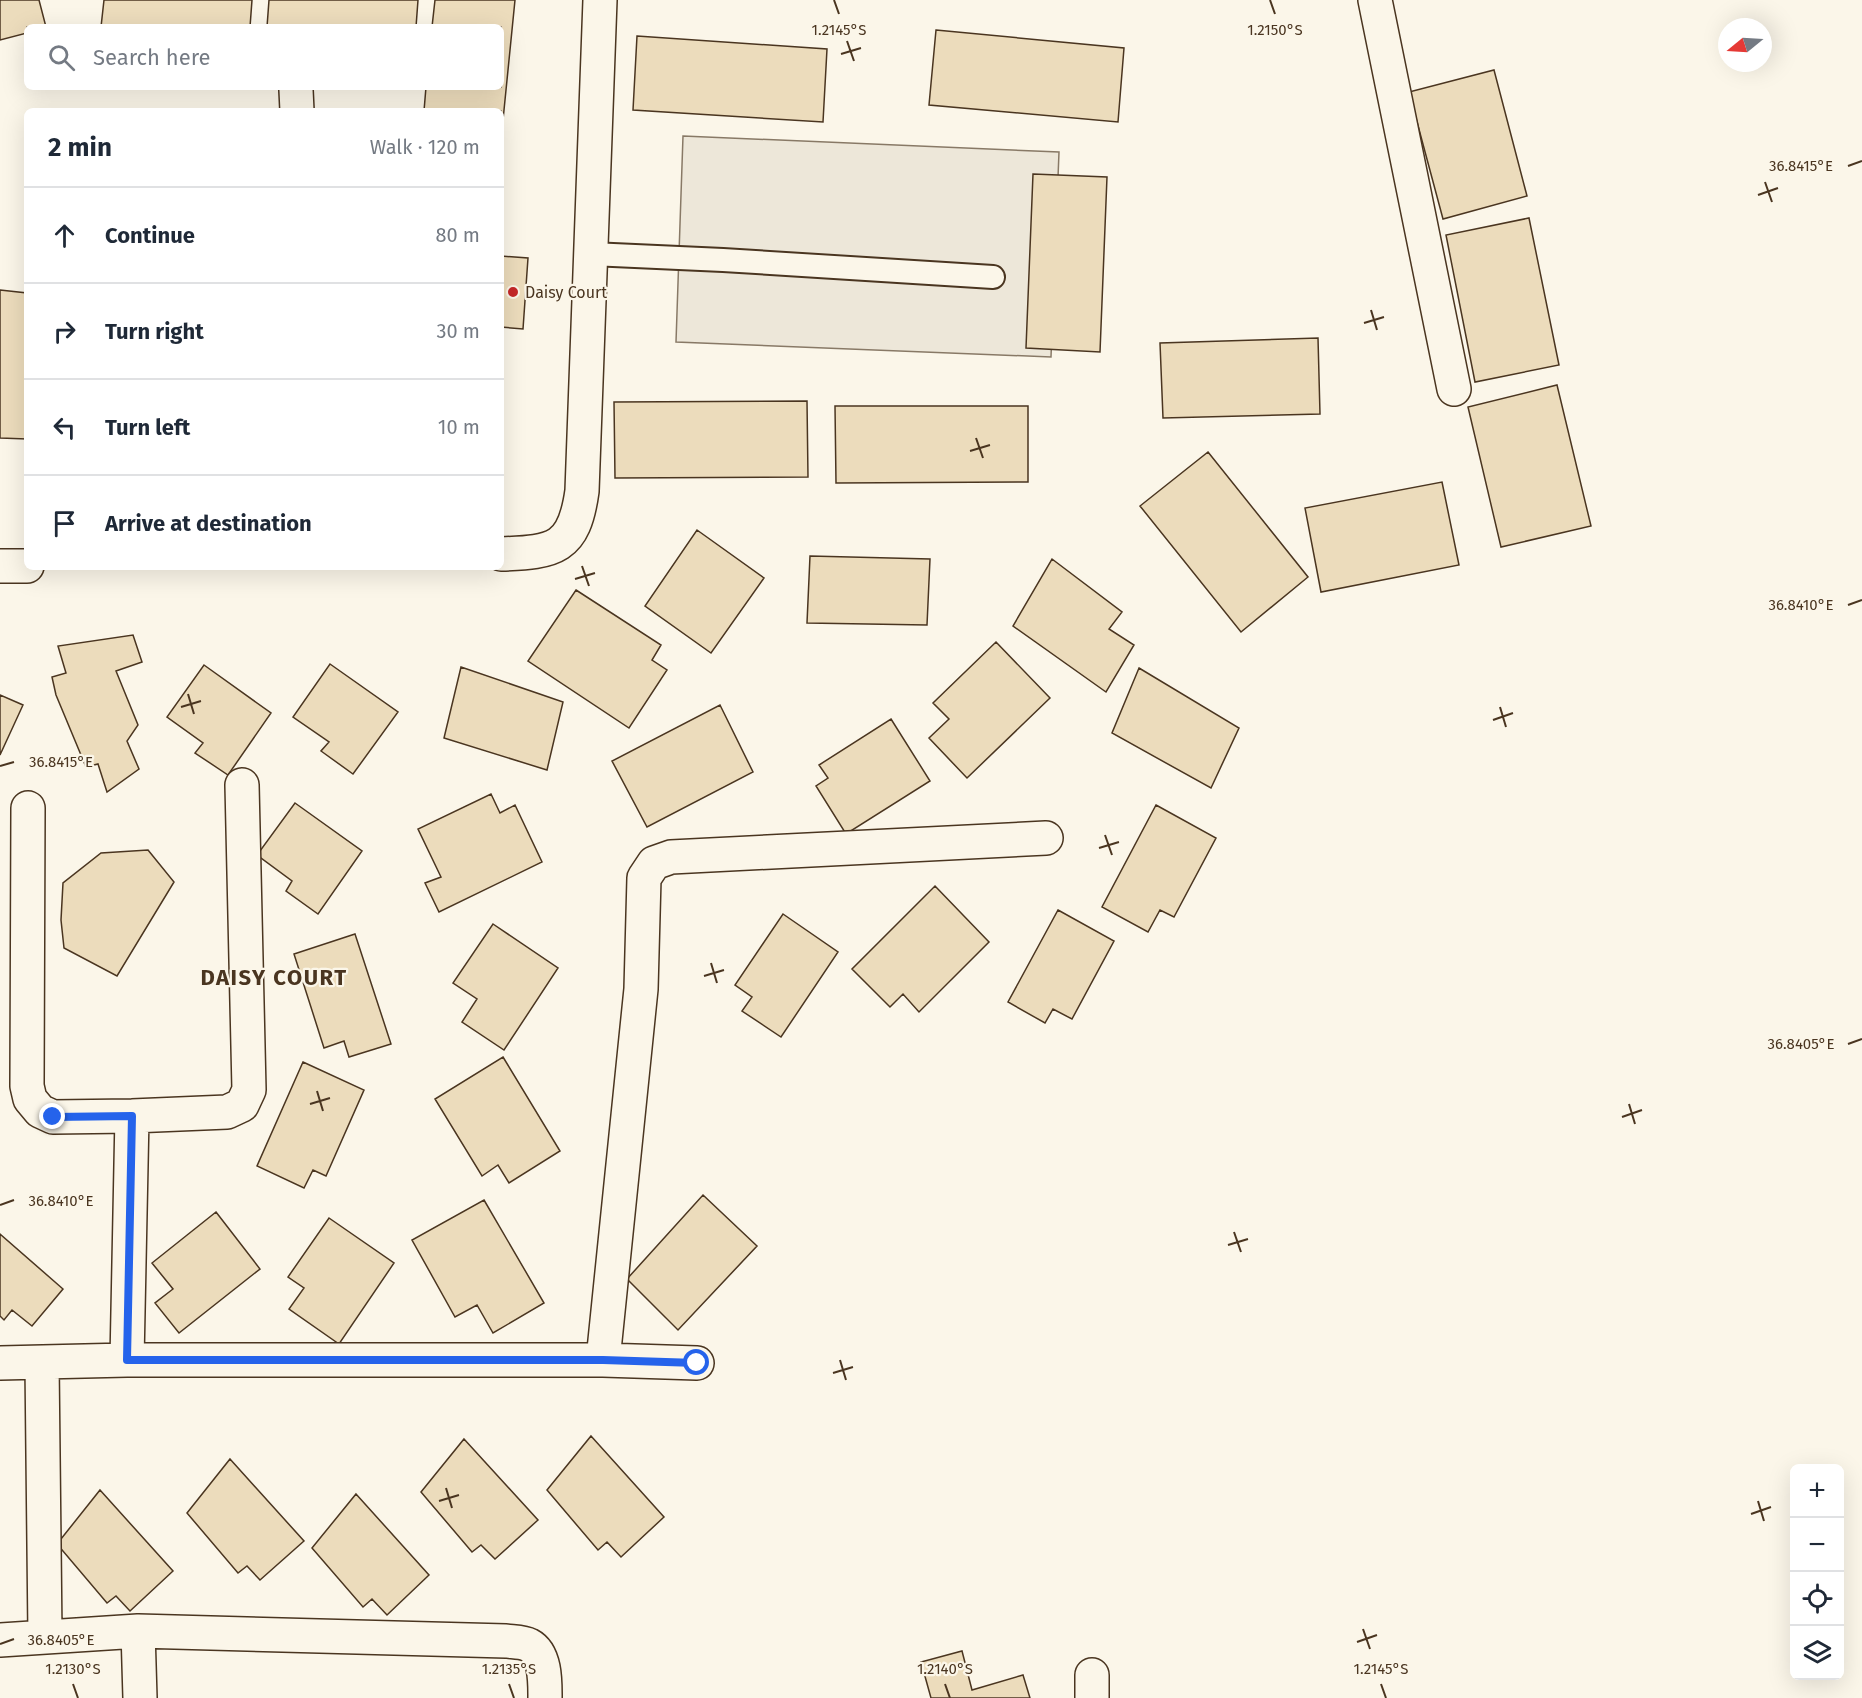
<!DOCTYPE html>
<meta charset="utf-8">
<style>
:root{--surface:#fff;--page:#f2f2f3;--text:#1f2937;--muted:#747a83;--line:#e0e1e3}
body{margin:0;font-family:"Fira Sans",sans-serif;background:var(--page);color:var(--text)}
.controls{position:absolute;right:18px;bottom:18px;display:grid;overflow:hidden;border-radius:9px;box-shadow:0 6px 24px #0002}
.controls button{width:54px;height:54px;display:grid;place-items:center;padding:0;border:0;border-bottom:2px solid var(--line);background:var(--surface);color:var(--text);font:30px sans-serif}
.compass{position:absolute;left:1718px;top:18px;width:54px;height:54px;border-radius:50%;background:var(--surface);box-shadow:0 6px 24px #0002;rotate:252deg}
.stop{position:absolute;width:18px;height:18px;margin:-14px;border:4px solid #2563eb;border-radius:50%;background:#fff}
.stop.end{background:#2563eb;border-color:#fff;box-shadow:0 2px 6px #0008}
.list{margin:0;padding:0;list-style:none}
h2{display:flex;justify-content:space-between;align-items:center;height:78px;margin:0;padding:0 24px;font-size:26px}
h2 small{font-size:20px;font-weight:400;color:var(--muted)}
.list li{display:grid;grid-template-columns:39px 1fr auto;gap:18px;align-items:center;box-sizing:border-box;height:96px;padding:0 24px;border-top:2px solid var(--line)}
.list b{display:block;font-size:22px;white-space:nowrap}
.list em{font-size:20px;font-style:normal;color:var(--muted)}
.icon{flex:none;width:33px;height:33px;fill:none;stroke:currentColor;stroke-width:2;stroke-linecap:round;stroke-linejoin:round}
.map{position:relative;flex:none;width:1862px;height:1698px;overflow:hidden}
.search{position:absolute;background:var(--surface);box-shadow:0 6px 24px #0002;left:24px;top:24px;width:480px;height:66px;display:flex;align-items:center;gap:15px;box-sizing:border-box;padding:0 21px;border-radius:9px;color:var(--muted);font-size:22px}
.panel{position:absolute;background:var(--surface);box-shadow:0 6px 24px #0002;left:24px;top:108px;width:480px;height:462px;border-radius:9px}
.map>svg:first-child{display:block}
</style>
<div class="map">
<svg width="1862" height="1698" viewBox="0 0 1862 1698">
<rect width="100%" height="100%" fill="#fbf6e9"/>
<!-- parking -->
<path fill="#ede7d9" stroke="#887966" stroke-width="1.5" d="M683 136 1059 152 1051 357 676 342Z"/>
<!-- building -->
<path fill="#ecdcbc" stroke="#4a3520" stroke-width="1.5" d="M0 0H39L46 27H27V33L0 40Z
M104 0H252L250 27H101Z
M269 0H418L416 27H267Z
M435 0H515L501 140V111H424L426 87H501V27H432Z
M936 30 1124 48 1118 122 929 105Z
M637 36 827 49 823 122 633 110Z
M1494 70 1527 196 1443 219 1409 92Z
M1033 174 1107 177 1100 352 1026 348Z
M1529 218 1559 365 1475 382 1446 235Z
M501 256 528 258 523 329 501 327Z
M0 290 27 293V439L0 438Z
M1318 338 1320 414 1163 418 1160 343Z
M1557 385 1591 526 1501 547 1468 407Z
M807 401 808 477 615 478 614 402Z
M835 406H1028V482L836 483Z
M1208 452 1308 577 1241 632 1140 506Z
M1442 482 1459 565 1321 592 1305 508Z
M697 530 764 578 711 653 645 606Z
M810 556 930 559 927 625 807 623Z
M1052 559 1122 612 1109 629 1134 645 1106 692 1013 626Z
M576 590 661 645 652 660 667 670 629 728 528 661Z
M133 635 142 662 116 671 138 725 127 741 139 769 107 792 98 764 86 767 56 695 52 677 66 673 58 646Z
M996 642 1050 698 967 778 929 738 949 719 933 703Z
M330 664 398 712 353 774 321 751 329 742 293 717Z
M204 665 271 713 228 775 195 753 203 743 167 717Z
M461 667 563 702 547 770 444 738Z
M1139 668 1239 728 1211 788 1112 733Z
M0 695 23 705 0 755Z
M720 705 753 772 647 827 612 761Z
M891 719 930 781 846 834 816 786 828 778 819 765Z
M491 794 500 813 515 805 542 862 439 912 425 883 441 877 418 829Z
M295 803 362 851 318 914 286 891 292 881 257 855Z
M1156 805 1216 838 1174 917 1160 910 1148 932 1102 907Z
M148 850 174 882 117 976 64 948 61 920 63 883 101 853Z
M935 886 989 942 919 1012 903 994 890 1007 852 969Z
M1058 910 1114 941 1072 1019 1053 1009 1045 1023 1008 1002Z
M783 914 838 952 781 1037 742 1011 752 997 735 985Z
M493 924 558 968 504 1050 462 1022 477 999 453 983Z
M355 934 391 1044 349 1057 344 1041 324 1048 294 954Z
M503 1057 560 1151 509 1183 498 1165 482 1176 435 1099Z
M303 1062 364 1090 326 1176 313 1170 304 1188 257 1166Z
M703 1195 757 1246 678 1330 627 1279Z
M484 1200 544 1303 493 1333 477 1305 455 1317 412 1240Z
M216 1212 260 1269 179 1333 155 1303 173 1289 152 1263Z
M329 1218 394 1263 339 1344 289 1309 304 1288 288 1277Z
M0 1234 63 1289 32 1326 12 1310 4 1320 0 1316Z
M591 1436 664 1517 621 1557 607 1542 598 1550 547 1490Z
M464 1439 538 1520 495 1559 481 1545 472 1552 421 1492Z
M230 1459 304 1541 260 1580 247 1566 238 1573 187 1513Z
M100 1490 173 1571 130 1611 116 1596 107 1603 57 1544Z
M356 1494 429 1575 387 1615 372 1599 363 1607 312 1548Z
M962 1651 972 1690 1023 1675 1030 1698H931L921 1662Z"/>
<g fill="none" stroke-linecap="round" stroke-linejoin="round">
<!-- service casing -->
<g stroke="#4a3520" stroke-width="26">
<path id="service" d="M591 254 723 260 993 277"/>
</g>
<!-- minor casing -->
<g stroke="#4a3520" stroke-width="36">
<path id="minor" d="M1375 0 1454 389
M296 90 297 111
M501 554C555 552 574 549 582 491L600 0
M0 566H27
M28 808 27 1086 30 1099 40 1111 53 1117 132 1116 227 1112 242 1105 249 1090 242 785
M127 1360 132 1116
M603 1360 641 989 644 878 654 863 671 857 1046 838
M0 1363 127 1360H603L697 1363
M42 1363 45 1636
M138 1631 140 1698
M0 1640 138 1631 506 1641C513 1642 523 1642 529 1645 546 1654 545 1683 545 1698
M1092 1698V1675"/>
</g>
<!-- service -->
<use href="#service" stroke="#fbf6e9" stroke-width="22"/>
<!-- minor -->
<use href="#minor" stroke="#fbf6e9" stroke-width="33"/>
</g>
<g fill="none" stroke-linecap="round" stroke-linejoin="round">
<!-- route -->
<path stroke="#2563eb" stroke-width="8" d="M53 1117 132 1116 127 1360H603L697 1363"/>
</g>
<!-- ticks -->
<path fill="none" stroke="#4a3520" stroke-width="2" d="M834 0 839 14M1270 0 1275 14M847 41 854 61M841 54 861 48M1848 166 1862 161M1765 182 1772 202M1758 195 1778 188M1371 310 1377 330M1364 323 1384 317M976 438 983 458M970 451 990 445M582 566 589 586M575 579 595 573M1848 605 1862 600M188 694 194 714M181 707 201 701M1500 707 1506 727M1493 720 1513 713M0 766 14 762M1105 835 1112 855M1099 848 1119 842M711 963 717 983M704 976 724 970M1848 1044 1862 1039M317 1091 323 1111M310 1104 330 1098M1629 1104 1635 1124M1622 1117 1642 1110M0 1205 14 1200M1234 1232 1241 1252M1228 1245 1248 1239M840 1360 846 1380M833 1373 853 1367M446 1488 452 1508M439 1501 459 1495M1758 1501 1764 1521M1751 1514 1771 1507M1363 1629 1370 1649M1357 1642 1377 1635M0 1644 14 1639M73 1684 78 1698M509 1684 514 1698M945 1684 950 1698M1381 1684 1386 1698"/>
<!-- markers -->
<circle fill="#c62828" stroke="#fbf6e9" stroke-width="2" cx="513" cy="292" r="6"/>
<g text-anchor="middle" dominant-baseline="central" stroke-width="4.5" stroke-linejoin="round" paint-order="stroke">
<!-- poi labels -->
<g font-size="16" fill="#4a3520" stroke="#fbf6e9" text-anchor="start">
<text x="525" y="292">Daisy Court</text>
</g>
<!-- district labels -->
<g font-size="22" font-weight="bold" letter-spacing="1.5" fill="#4a3520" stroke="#fbf6e9">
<text x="274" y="977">DAISY COURT</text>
</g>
</g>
<g font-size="15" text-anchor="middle" fill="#4a3520" stroke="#fbf6e9" stroke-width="4.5" stroke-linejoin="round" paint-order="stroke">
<text x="839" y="35">1.2145°S</text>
<text x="1275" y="35">1.2150°S</text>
<text x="1801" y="171">36.8415°E</text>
<text x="1801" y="610">36.8410°E</text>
<text x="61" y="767">36.8415°E</text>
<text x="1801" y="1049">36.8405°E</text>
<text x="61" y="1206">36.8410°E</text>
<text x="61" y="1645">36.8405°E</text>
<text x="73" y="1674">1.2130°S</text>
<text x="509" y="1674">1.2135°S</text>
<text x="945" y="1674">1.2140°S</text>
<text x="1381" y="1674">1.2145°S</text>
</g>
</svg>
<div class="controls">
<button>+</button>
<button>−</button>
<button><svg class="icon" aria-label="locate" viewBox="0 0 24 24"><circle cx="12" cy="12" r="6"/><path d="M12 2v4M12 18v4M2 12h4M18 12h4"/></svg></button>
<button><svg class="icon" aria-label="layers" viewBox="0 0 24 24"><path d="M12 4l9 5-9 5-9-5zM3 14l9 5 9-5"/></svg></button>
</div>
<svg class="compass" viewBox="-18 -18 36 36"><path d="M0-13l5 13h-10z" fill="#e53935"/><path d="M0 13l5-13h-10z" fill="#747a83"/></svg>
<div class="stop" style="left:697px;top:1363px"></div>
<div class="stop end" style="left:53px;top:1117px"></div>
<div class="search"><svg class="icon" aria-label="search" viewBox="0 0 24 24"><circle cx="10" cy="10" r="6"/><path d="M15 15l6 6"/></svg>Search here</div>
<section class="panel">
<h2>2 min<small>Walk · 120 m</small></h2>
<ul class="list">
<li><svg class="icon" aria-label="ahead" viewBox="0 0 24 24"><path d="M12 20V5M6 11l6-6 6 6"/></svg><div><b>Continue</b></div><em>80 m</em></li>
<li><svg class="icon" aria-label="right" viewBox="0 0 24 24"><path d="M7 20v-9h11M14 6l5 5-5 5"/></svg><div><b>Turn right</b></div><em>30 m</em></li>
<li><svg class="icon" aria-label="left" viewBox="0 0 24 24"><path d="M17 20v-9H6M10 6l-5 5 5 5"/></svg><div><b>Turn left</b></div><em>10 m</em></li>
<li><svg class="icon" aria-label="arrive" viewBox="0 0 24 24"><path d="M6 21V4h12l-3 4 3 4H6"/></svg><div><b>Arrive at destination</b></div></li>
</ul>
</section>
</div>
